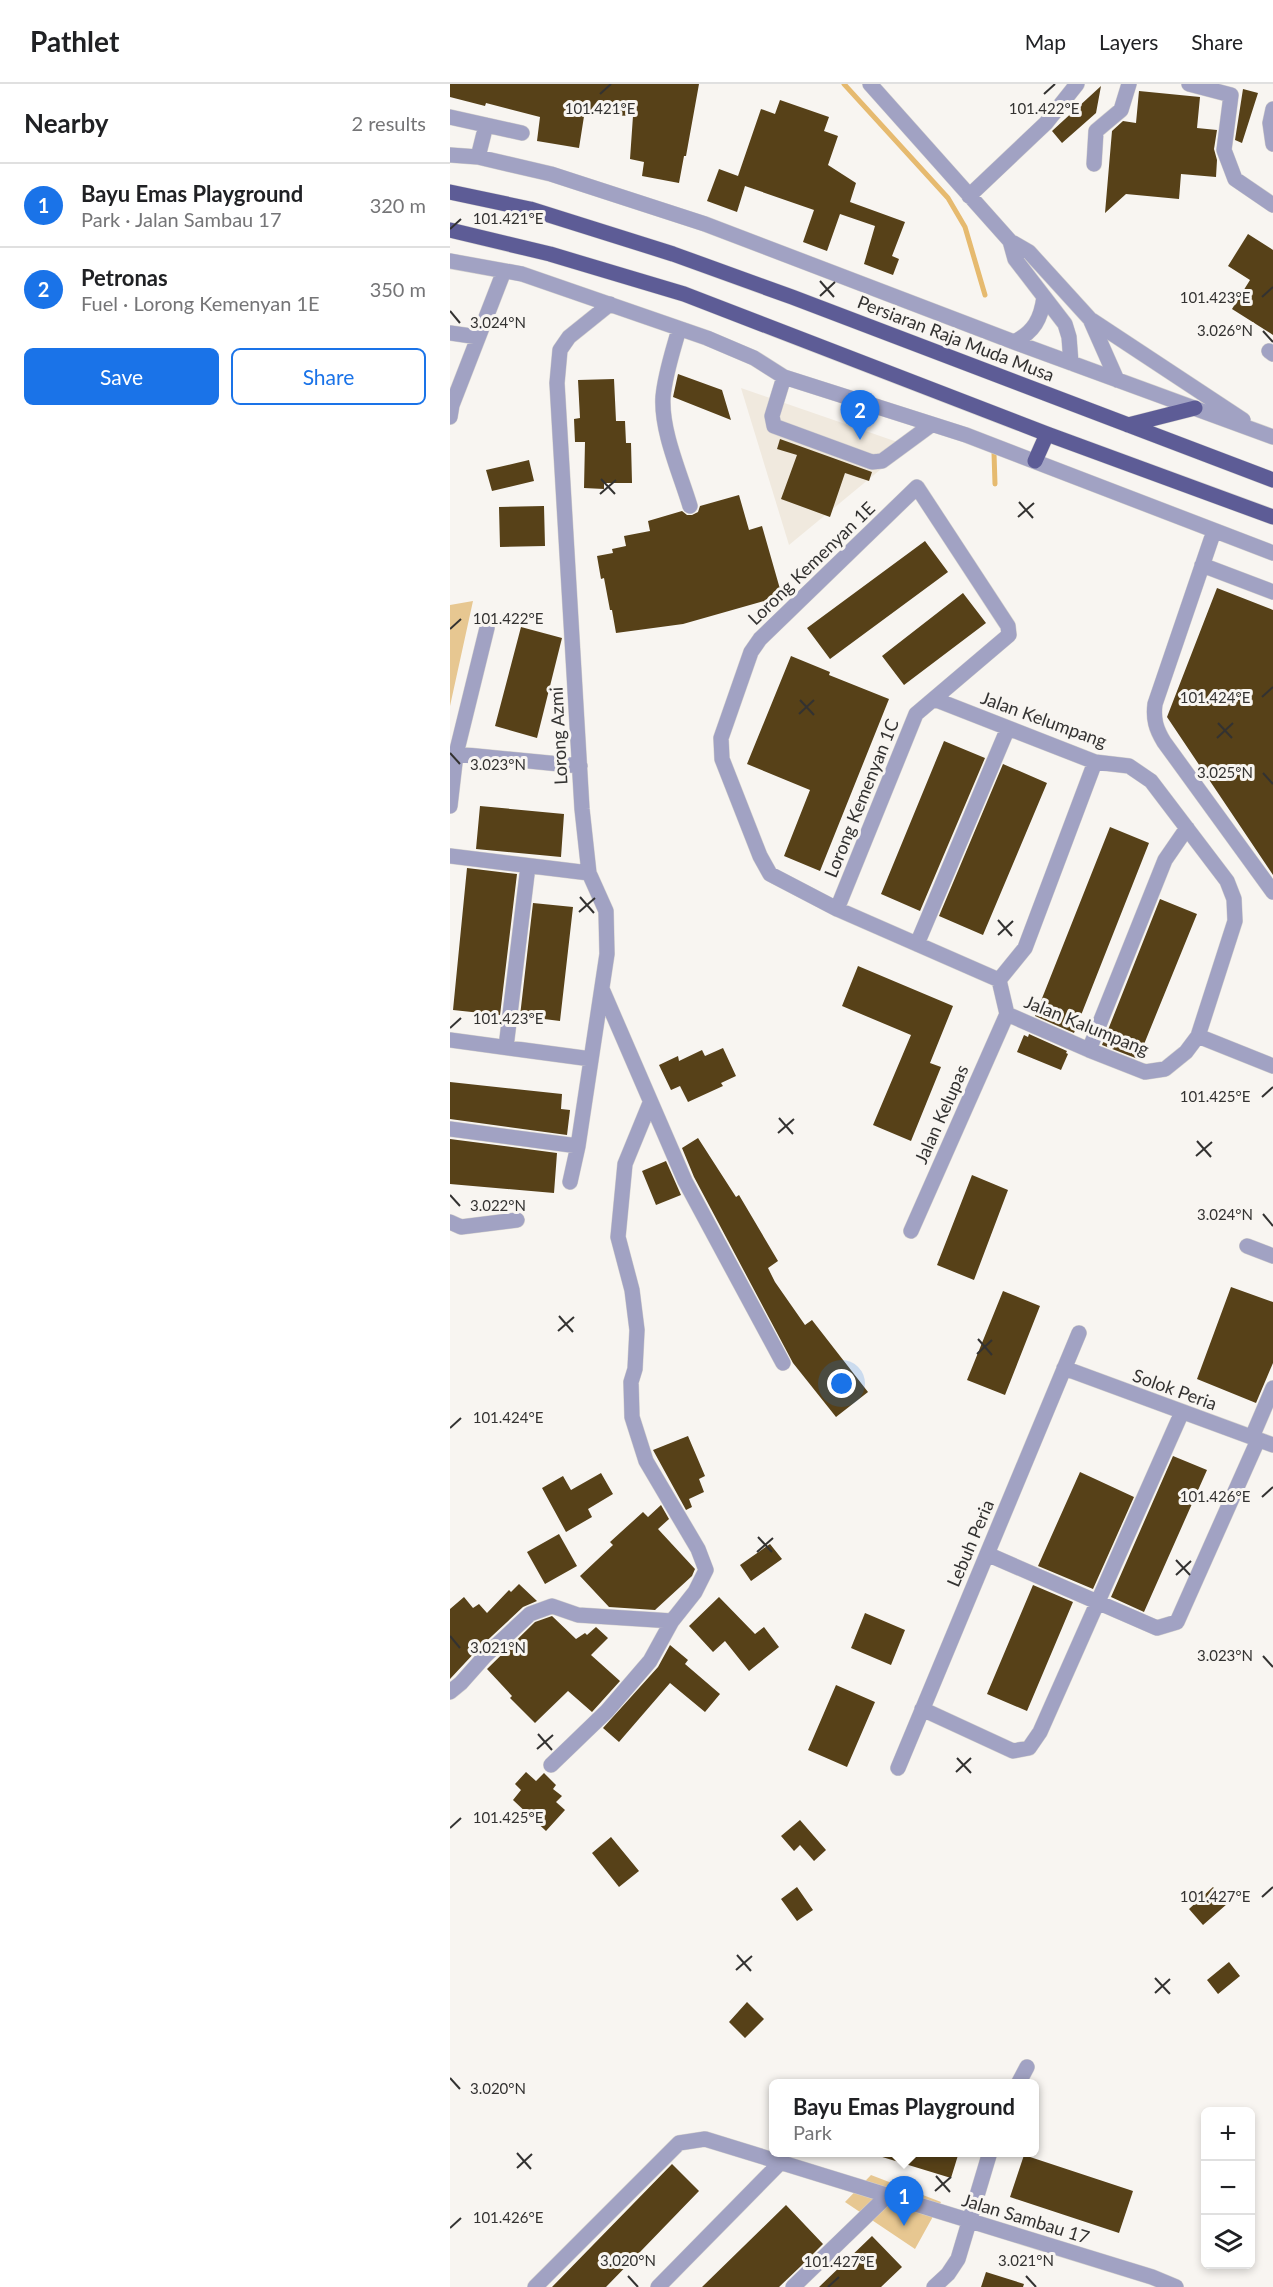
<!DOCTYPE html>
<meta charset="utf-8">
<style>
:root{--surface:#fff;--page:#f6f6f6;--text:#202124;--muted:#757577;--line:#e0e0e0;--accent:#1a73e8}
body{margin:0;font-family:Lato,sans-serif;background:var(--page);color:var(--text)}
.controls{position:absolute;right:18px;bottom:18px;display:grid;overflow:hidden;border-radius:9px;box-shadow:0 3px 9px #0003}
.controls button{width:54px;height:54px;display:grid;place-items:center;padding:0;border:0;border-bottom:2px solid var(--line);background:var(--surface);color:var(--text);font:30px sans-serif}
.you{position:absolute;left:392px;top:1300px;width:21px;height:21px;margin:-15px;border:4px solid #fff;border-radius:50%;background:#1a73e8;box-shadow:0 0 0 9px #1a73e833}
.badge{display:grid;place-items:center;width:39px;height:39px;border-radius:50%;background:var(--accent);color:#fff;font-size:20px;font-weight:700}
.pin{position:absolute;translate:-50% -50px;filter:drop-shadow(0 2px 3px #0008)}
.pin::after{content:'';position:absolute;top:32px;width:21px;height:18px;background:inherit;clip-path:polygon(0 0,100% 0,50% 100%)}
.popup{position:absolute;left:319px;top:1995px;width:270px;height:78px;box-sizing:border-box;display:grid;place-content:center;border-radius:9px;background:var(--surface);filter:drop-shadow(0 2px 4px #0005);font-size:20px;white-space:nowrap;color:var(--muted)}
.popup b{font-size:22px;color:var(--text)}
.popup::after{content:'';position:absolute;left:50%;top:100%;margin-left:-12px;border:12px solid transparent;border-top-color:var(--surface)}
.list{margin:0;padding:0;list-style:none}
h2{display:flex;justify-content:space-between;align-items:center;height:78px;margin:0;padding:0 24px;font-size:26px}
h2 small{font-size:20px;font-weight:400;color:var(--muted)}
.list li{display:grid;grid-template-columns:39px 1fr auto;gap:18px;align-items:center;box-sizing:border-box;height:84px;padding:0 24px;border-top:2px solid var(--line)}
.list b{display:block;font-size:22px;white-space:nowrap}
.list p{margin:0;font-size:20px;white-space:nowrap;color:var(--muted)}
.list em{font-size:20px;font-style:normal;color:var(--muted)}
.actions{display:flex;gap:12px;padding:18px 24px}
.actions a{flex:1;padding:14px 0;border:2px solid var(--accent);border-radius:9px;text-align:center;font-size:21px;color:var(--accent)}
.actions .main{background:var(--accent);color:#fff}
.icon{flex:none;width:33px;height:33px;fill:none;stroke:currentColor;stroke-width:2;stroke-linecap:round;stroke-linejoin:round}
.map{position:relative;flex:none;width:823px;height:2203px;overflow:hidden}
header{display:flex;align-items:center;gap:36px;box-sizing:border-box;height:84px;padding:0 30px;background:var(--surface);border-bottom:2px solid var(--line)}
header strong{font-size:28px}
nav{display:flex;gap:33px;margin-inline-start:auto;font-size:21px}
main{display:flex}
aside{flex:1;background:var(--surface)}
.map>svg:first-child{display:block}
</style>
<header>
<strong>Pathlet</strong>
<nav><a>Map</a><a>Layers</a><a>Share</a></nav>
</header>
<main>
<aside>
<h2>Nearby<small>2 results</small></h2>
<ul class="list">
<li><span class="badge">1</span><div><b>Bayu Emas Playground</b><p>Park · Jalan Sambau 17</p></div><em>320 m</em></li>
<li><span class="badge">2</span><div><b>Petronas</b><p>Fuel · Lorong Kemenyan 1E</p></div><em>350 m</em></li>
</ul>
<div class="actions"><a class="main">Save</a><a>Share</a></div>
</aside>
<div class="map">
<svg width="823" height="2203" viewBox="0 0 823 2203">
<rect width="100%" height="100%" fill="#f8f5f1"/>
<!-- built -->
<path fill="#f0e9de" d="M291 304 459 362 339 461Z"/>
<!-- green -->
<path fill="#e7c791" d="M23 517 0 622V521Z
M421 2091 491 2118 465 2165 395 2118Z"/>
<g fill="none" stroke-linecap="round" stroke-linejoin="round">
<!-- stream -->
<path stroke="#e6ba6f" stroke-width="5" d="M394 0 498 114 515 143 535 211
M544 369 545 400"/>
</g>
<!-- building -->
<path fill="#574118" d="M0 0H249L236 72H234L229 99 192 92 194 78 180 75 183 32 153 31 135 26 129 64 87 57 90 33 36 19 35 22 0 13Z
M651 2 646 29 612 59 602 47Z
M793 5 808 9 792 59 785 56Z
M689 7 750 13 747 44 767 46 764 65 767 76 766 93 731 90 729 115 676 110 655 129 662 47 673 37 686 39Z
M330 16 379 33 374 47 388 52 378 81 406 99 400 118 455 138 442 172 449 175 443 191 414 180 425 142 390 130 377 167 353 158 364 126 295 102 287 128 257 117 269 85 288 92 311 25 325 30Z
M798 150 823 166V251L782 225 800 196 778 182Z
M228 290 272 306 281 336 223 313Z
M164 295 166 337H175L176 359H181L182 399H154V405L134 404 135 358H125L124 335 130 334 128 296Z
M330 355 422 388 419 397 395 389 380 433 331 415 347 371 327 365Z
M79 376 84 397 42 407 36 386Z
M289 411 299 446 312 442 332 512 233 540 166 549 162 526H160L154 494 151 495 147 472 163 469 162 465 176 462 174 452 200 447 198 437 232 427 237 431H242L248 428 250 422Z
M94 422 95 462 50 463 49 423Z
M475 457 498 488 380 575 357 544Z
M767 504 823 526V791L717 633Z
M513 509 536 539 454 601 432 572Z
M71 543 112 554 87 654 45 642Z
M341 572 380 588 379 591 439 615 370 787 334 772 360 706 297 680Z
M494 657 535 674 470 827 431 810Z
M553 680 597 699 533 851 489 832Z
M30 722 114 730 111 773 26 765Z
M660 743 699 759 624 949 585 932Z
M17 784 67 790 50 931 3 926Z
M710 815 747 830 688 975 652 961Z
M83 819 123 823 110 937 70 932Z
M408 882 503 922 480 979 491 983 461 1057 423 1041 461 951 392 922Z
M579 950 617 967 616 969 618 970 611 986 567 968 574 951 578 953Z
M273 964 286 992 271 999 273 1002 238 1018 230 1002 221 1006 209 981 228 972 229 977 252 966 255 972Z
M0 998 112 1010 111 1025 120 1026 117 1051 0 1035Z
M248 1054 286 1113 289 1111 328 1177 318 1184 325 1198 355 1241 362 1236 418 1308 386 1333 343 1279 244 1093 232 1064Z
M0 1055 107 1069 104 1109 0 1100Z
M216 1077 231 1111 206 1121 192 1087Z
M522 1091 558 1106 524 1196 487 1181Z
M781 1203 823 1218V1279L806 1319 747 1295Z
M553 1207 590 1222 555 1311 517 1296Z
M238 1352 255 1392 249 1395 254 1408 239 1415 242 1423 236 1426 203 1366Z
M723 1372 757 1386 694 1528 661 1513Z
M630 1388 684 1413 643 1505 588 1482Z
M151 1389 163 1410 138 1425 142 1433 116 1448 92 1404 113 1392 121 1406Z
M211 1421 219 1435 208 1445 245 1485 242 1492 205 1526 159 1523 130 1492 163 1461 160 1458 193 1428 198 1433Z
M109 1450 127 1482 95 1500 77 1468Z
M320 1460 332 1475 301 1497 290 1481Z
M69 1500 87 1517 73 1523 28 1565 0 1595V1525L14 1513 23 1524 29 1520 37 1529 59 1506 61 1508Z
M583 1501 623 1518 577 1627 537 1610Z
M269 1513 305 1550 314 1543 329 1563 299 1587 275 1557 263 1568 239 1542Z
M415 1529 455 1546 441 1581 401 1564Z
M102 1532 126 1555 135 1549 137 1551 146 1543 158 1554 141 1571 170 1597 142 1628 118 1607 85 1639 60 1614 62 1612 37 1585 85 1538Z
M220 1561 238 1576 235 1580 270 1610 255 1628 220 1599 169 1658 153 1644 208 1583Z
M386 1601 425 1618 397 1683 358 1666Z
M76 1688 86 1697 94 1689 106 1701 103 1705 112 1712 106 1718 115 1726 96 1747 63 1716 71 1706 65 1700Z
M350 1736 376 1766 364 1777 350 1761 344 1767 331 1752Z
M161 1753 189 1787 169 1803 142 1769Z
M347 1803 363 1826 347 1837 331 1815Z
M763 1803 777 1820 753 1841 739 1825Z
M779 1878 790 1892 768 1910 757 1896Z
M297 1918 314 1935 295 1954 279 1938Z
M430 2068H509L501 2094 429 2072Z
M574 2071 683 2107 669 2149 560 2113Z
M222 2080 249 2107 190 2168 156 2203H102Z
M336 2121 373 2160 351 2182 329 2203H252Z
M422 2152 452 2183 431 2203H369Z
M536 2188 574 2200 573 2203H531Z"/>
<g fill="none" stroke-linecap="round" stroke-linejoin="round">
<!-- minor casing -->
<g stroke="#d5d2ce" stroke-width="16">
<path id="minor" d="M420 0 560 157 579 168 640 235 667 296
M739 0 781 11 774 66 785 95 823 121
M823 25 820 39 823 60
M0 33 72 49
M0 71 28 73 101 90 255 140 564 258 823 353
M28 73 36 41
M644 80 646 47 671 26 679 0
M519 112 596 39 627 0
M560 157 565 175 615 240 619 253 621 279
M0 177 72 190 257 254 304 274 334 293 516 351 823 469
M640 235 793 336
M229 245C223 267 215 290 213 313 211 347 230 389 240 422
M0 249 28 253
M564 258C584 248 591 235 594 213
M819 267 823 270
M334 293 322 332 324 342 422 378 432 377 481 341
M0 333 2 321 54 187
M764 447 705 620C703 635 706 645 714 658L823 808
M752 481 823 508
M484 615 645 678 679 682 701 697 777 797 784 815 785 837 748 952 736 968 715 985 695 988 639 966 557 930
M6 670 130 682
M0 722 6 670 37 544
M0 772 139 789
M387 825 466 630 559 551 558 542 467 403 310 555 301 568 271 654 272 675 310 772 320 790 387 825 549 896
M467 860 558 644
M152 905 235 1097 333 1279
M557 930 549 896 575 864 645 678
M748 952 823 982
M0 956 141 975
M56 963 78 782
M639 966 715 776 737 744
M0 1045 128 1062
M120 1098 128 1062 157 870 156 827 139 789 132 725 107 299 110 266 119 253 160 220
M0 1138 11 1143 67 1136
M461 1147 557 930
M797 1162 823 1172
M614 1284 823 1361
M802 1353 823 1304
M537 1470 707 1544 727 1538 808 1356
M0 1608 11 1599 35 1572 80 1530 102 1522 128 1531 222 1537
M472 1625 563 1667 579 1664 590 1648 732 1328
M101 1681 157 1627 200 1577 222 1537 245 1508 256 1486 248 1465 196 1377 182 1333 181 1298 185 1285 187 1246 182 1206 168 1153 175 1080 200 1019
M448 1684 629 1249
M568 2000 577 1983
M85 2203 229 2059 255 2055 702 2193 726 2203
M208 2203 331 2078
M343 2203 438 2111
M484 2203 498 2190 508 2175 540 2068"/>
</g>
<!-- major casing -->
<g stroke="#d5d2ce" stroke-width="16">
<path id="major" d="M0 108 80 125 223 170 342 213 823 396
M0 146 100 170 234 210 597 350 823 433
M678 341 745 324
M585 377 597 350"/>
</g>
<!-- minor -->
<use href="#minor" stroke="#a1a2c3" stroke-width="15"/>
<!-- major -->
<use href="#major" stroke="#5d5c96" stroke-width="15"/>
</g>
<!-- ticks -->
<path fill="none" stroke="#333231" stroke-width="2" d="M150 10 161 0M594 10 605 0M0 145 11 135M370 197 384 213M370 212 385 198M812 213 823 203M0 227 10 239M813 247 823 258M151 395 165 410M150 410 166 396M569 418 583 434M568 433 584 419M0 545 11 535M812 613 823 603M350 616 364 631M349 630 364 616M768 639 782 654M767 654 783 639M0 669 10 680M813 689 823 700M130 813 144 829M129 828 145 814M548 836 562 852M548 851 563 837M0 944 11 934M812 1013 823 1003M329 1034 343 1050M328 1049 344 1035M747 1057 761 1073M746 1072 762 1058M0 1111 10 1122M813 1130 823 1142M109 1232 123 1248M108 1247 124 1233M528 1255 542 1271M527 1270 542 1256M0 1344 11 1334M812 1413 823 1403M308 1453 322 1468M307 1468 323 1454M726 1476 740 1491M726 1491 741 1477M0 1552 10 1564M813 1572 823 1583M88 1650 102 1666M87 1665 103 1651M507 1674 521 1689M506 1688 521 1674M0 1744 11 1734M812 1813 823 1803M287 1871 301 1887M286 1886 302 1872M705 1894 720 1910M705 1909 720 1895M0 1994 10 2005M67 2069 81 2085M67 2084 82 2070M486 2092 500 2108M485 2107 501 2093M0 2144 11 2134M178 2192 188 2203M576 2192 586 2203M378 2203 389 2193"/>
<g text-anchor="middle" dominant-baseline="central" stroke-width="6" stroke-linejoin="round" paint-order="stroke">
<!-- street labels -->
<g font-size="18" fill="#333231" stroke="#f8f5f1">
<text transform="translate(506 254) rotate(21)">Persiaran Raja Muda Musa</text>
<text transform="translate(361 479) rotate(-44)">Lorong Kemenyan 1E</text>
<text transform="translate(594 635) rotate(20)">Jalan Kelumpang</text>
<text transform="translate(108 652) rotate(-93)">Lorong Azmi</text>
<text transform="translate(411 714) rotate(-68)">Lorong Kemenyan 1C</text>
<text transform="translate(637 941) rotate(22)">Jalan Kalumpang</text>
<text transform="translate(491 1030) rotate(-66)">Jalan Kelupas</text>
<text transform="translate(725 1305) rotate(20)">Solok Peria</text>
<text transform="translate(520 1459) rotate(-67)">Lebuh Peria</text>
<text transform="translate(576 2134) rotate(17)">Jalan Sambau 17</text>
</g>
</g>
<g font-size="15" text-anchor="middle" fill="#333231" stroke="#f8f5f1" stroke-width="6" stroke-linejoin="round" paint-order="stroke">
<text x="150" y="30">101.421°E</text>
<text x="594" y="30">101.422°E</text>
<text x="58" y="140">101.421°E</text>
<text x="765" y="219">101.423°E</text>
<text x="48" y="244">3.024°N</text>
<text x="775" y="252">3.026°N</text>
<text x="58" y="540">101.422°E</text>
<text x="765" y="619">101.424°E</text>
<text x="48" y="686">3.023°N</text>
<text x="775" y="694">3.025°N</text>
<text x="58" y="940">101.423°E</text>
<text x="765" y="1018">101.425°E</text>
<text x="48" y="1127">3.022°N</text>
<text x="775" y="1136">3.024°N</text>
<text x="58" y="1339">101.424°E</text>
<text x="765" y="1418">101.426°E</text>
<text x="48" y="1569">3.021°N</text>
<text x="775" y="1577">3.023°N</text>
<text x="58" y="1739">101.425°E</text>
<text x="765" y="1818">101.427°E</text>
<text x="48" y="2010">3.020°N</text>
<text x="58" y="2139">101.426°E</text>
<text x="178" y="2182">3.020°N</text>
<text x="576" y="2182">3.021°N</text>
<text x="389" y="2183">101.427°E</text>
</g>
</svg>
<div class="controls">
<button>+</button>
<button>−</button>
<button><svg class="icon" aria-label="layers" viewBox="0 0 24 24"><path d="M12 4l9 5-9 5-9-5zM3 14l9 5 9-5"/></svg></button>
</div>
<div class="you"></div>
<div class="pin badge" style="left:454px;top:2142px">1</div>
<div class="popup"><b>Bayu Emas Playground</b>Park</div>
<div class="pin badge" style="left:410px;top:356px">2</div>
</div>
</main>
